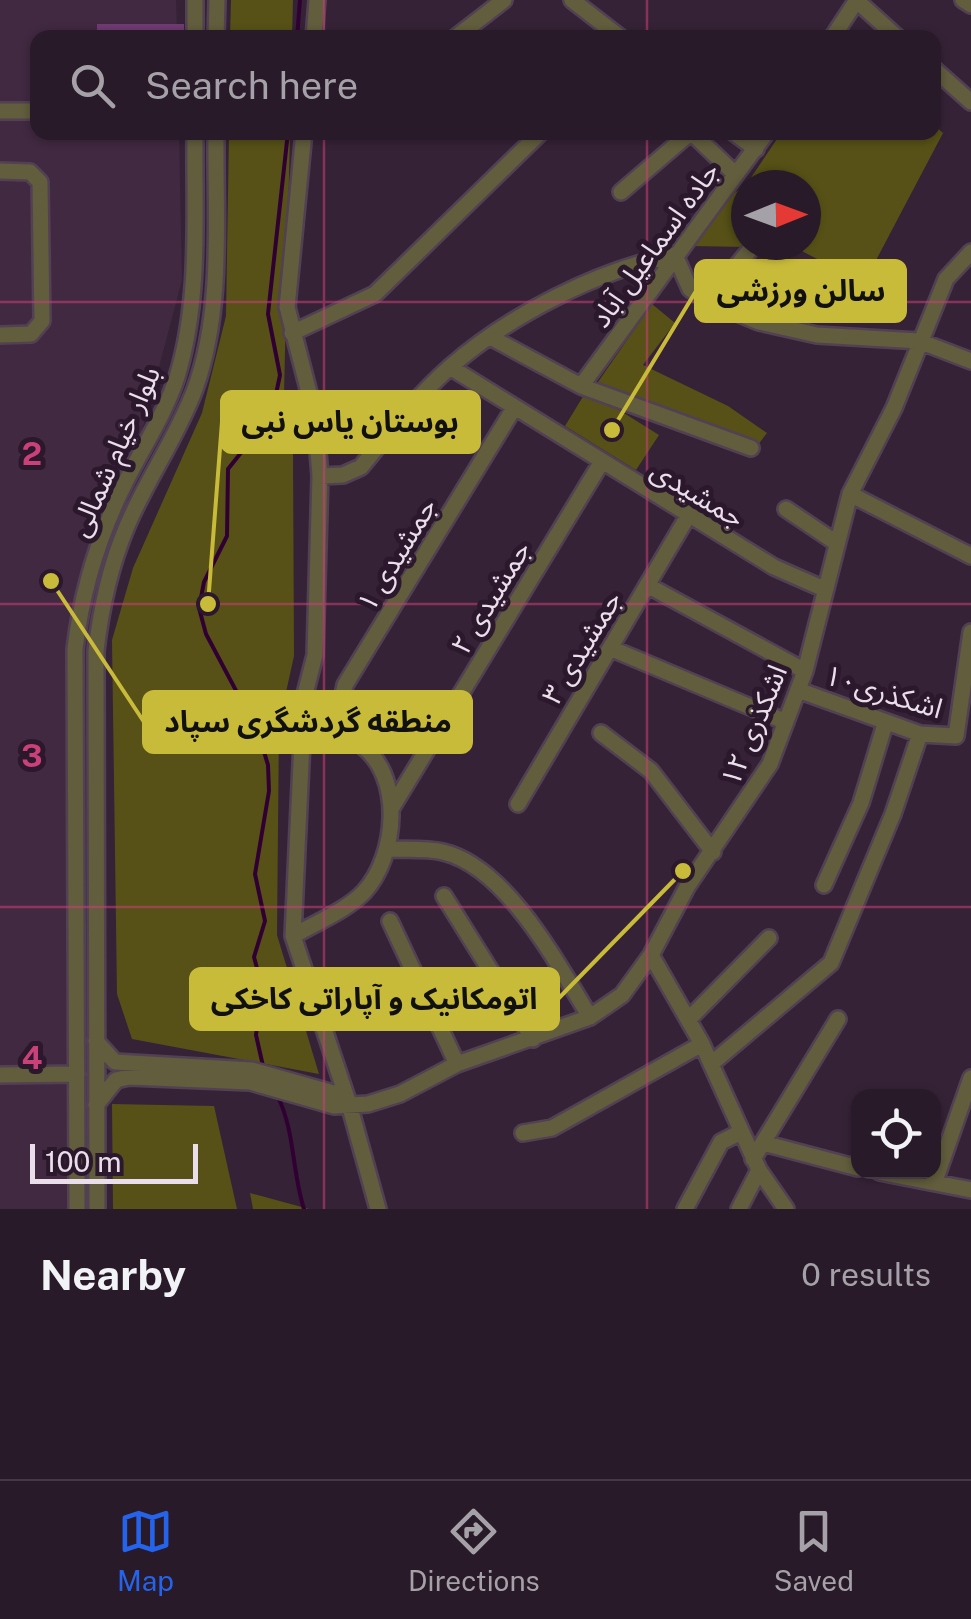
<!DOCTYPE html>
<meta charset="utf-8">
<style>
:root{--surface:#281a28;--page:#342734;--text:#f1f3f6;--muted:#a5a1a8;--line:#443845;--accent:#2563eb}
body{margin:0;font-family:"Public Sans","Noto Sans Arabic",sans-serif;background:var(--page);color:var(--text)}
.controls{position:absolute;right:30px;bottom:30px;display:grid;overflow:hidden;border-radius:20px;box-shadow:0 2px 8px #0004}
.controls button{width:90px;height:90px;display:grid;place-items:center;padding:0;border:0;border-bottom:2px solid var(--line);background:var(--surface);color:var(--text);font:50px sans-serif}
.compass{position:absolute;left:731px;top:170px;width:90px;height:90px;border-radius:50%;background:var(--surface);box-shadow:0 2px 8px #0004;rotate:89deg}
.scale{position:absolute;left:30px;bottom:25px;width:168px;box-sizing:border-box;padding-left:10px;border:5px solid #ebdeeb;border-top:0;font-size:28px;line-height:35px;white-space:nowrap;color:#ebdeeb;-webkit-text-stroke:8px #2b182c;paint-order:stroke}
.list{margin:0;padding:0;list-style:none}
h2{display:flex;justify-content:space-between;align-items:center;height:130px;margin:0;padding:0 40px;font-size:42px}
h2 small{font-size:32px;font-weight:400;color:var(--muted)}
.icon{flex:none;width:55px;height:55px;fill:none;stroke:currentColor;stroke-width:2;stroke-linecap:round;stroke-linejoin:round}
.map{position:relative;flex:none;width:971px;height:1209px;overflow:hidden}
.search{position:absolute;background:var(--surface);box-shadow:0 2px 8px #0004;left:30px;right:30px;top:30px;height:110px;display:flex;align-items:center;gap:25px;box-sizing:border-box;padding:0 35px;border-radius:20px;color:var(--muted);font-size:38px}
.sheet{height:270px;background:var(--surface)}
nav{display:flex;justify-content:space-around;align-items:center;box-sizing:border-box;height:140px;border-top:2px solid var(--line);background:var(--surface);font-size:28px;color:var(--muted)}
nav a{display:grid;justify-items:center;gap:5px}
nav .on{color:var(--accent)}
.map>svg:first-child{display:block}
</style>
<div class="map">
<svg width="971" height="1209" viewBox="0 0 971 1209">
<rect width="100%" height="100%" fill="#352236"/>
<!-- built -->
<path fill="#412941" d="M0 0H176L177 37 38 38V132L179 133 182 280 90 628 94 1209H0Z"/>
<!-- green -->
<path fill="#575117" d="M231 0H293L292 37H230Z
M934 125 943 133 864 283 790 245H806V185H746L781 133 934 132Z
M229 133H290L284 395 293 452 294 656 279 724 277 935 319 1074 132 1039 117 994 112 640 133 568 202 413 226 316Z
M746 185 748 247 690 246 723 201Z
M652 304 675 323 643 365 728 406 767 433 757 446 598 382Z
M587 390 659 435 636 470 565 426Z
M112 1104 214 1106 237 1209H113Z
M250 1193 309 1209H253Z"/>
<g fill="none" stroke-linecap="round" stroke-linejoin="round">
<!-- stream -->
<path stroke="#310033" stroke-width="4" d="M297 38 300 0
M263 1066 256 1035 262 987 254 957 265 921 255 874 269 791 268 765 258 732 206 634 199 608 204 582 227 536 228 469 269 418 275 399 280 375 268 314 288 132
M278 1097C295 1132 292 1172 304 1209"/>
</g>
<!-- building -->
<path fill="#6f3b71" d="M97 24H184V38H97Z"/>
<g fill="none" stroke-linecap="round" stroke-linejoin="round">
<!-- minor casing -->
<g stroke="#524053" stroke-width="20">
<path id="minor" d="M572 0 621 38
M856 0 898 38
M963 0 971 5
M195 38V0
M216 38 217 0
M314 38 317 0
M455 38 504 0
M832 38 857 0
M934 69 971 102
M0 111H38
M304 132 287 307 315 416 320 476 315 655 304 698 293 936 349 1104 378 1209
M733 132 756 149
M0 171 30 172 40 182 42 321 31 334 0 335
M621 192 691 132 735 174
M708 301 754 245
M292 333 375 294 541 132
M492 338 581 386 751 448
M450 367 774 567 824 589
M581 386 767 132
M320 476 343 475 361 467C389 433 416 397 449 368 508 316 599 269 675 255L690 289 708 301 759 322 817 335 919 341 971 361
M850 494 971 556
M786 509 835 542
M647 585 805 671
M610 648 786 722
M798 690 920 734 956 736 971 632
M335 732 345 685 514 408
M601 733 651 771 713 852
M518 804 688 516
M391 809 601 463
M388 849C406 850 426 848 443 852 507 867 558 965 590 1017
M824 885 861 803 885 724
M444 896 533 1039
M390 921 457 1064
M293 936C315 923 347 910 364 892 397 856 404 776 361 745 342 732 324 731 302 730
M651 955 702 1044 759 1170 786 1209
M689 1019 769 938
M96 1041 115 1062 252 1070 337 1094 349 1104
M711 1064 831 963 893 814 920 734
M0 1075 77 1074
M96 1105 116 1080 129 1077 250 1082 334 1106 368 1104 400 1094 457 1064 590 1017 622 995 651 955 687 887 770 764 805 671 850 494 894 408 946 279 971 252
M523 1133 552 1128 702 1044
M763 1143 858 1168
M753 1159 838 1019
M879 1172 971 1190
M935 1181 971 1078
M77 1209 75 649C82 589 99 535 126 481 143 447 165 414 177 377 201 298 194 214 195 132
M97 1209 96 651C101 607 110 566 127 526 147 479 177 437 195 389 224 308 215 217 216 132
M685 1209 721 1142 741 1132
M739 1209 759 1170"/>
</g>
<!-- minor -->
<use href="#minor" stroke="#615d3d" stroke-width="15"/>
</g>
<!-- grid -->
<path fill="none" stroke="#ca4078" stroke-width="2.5" stroke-opacity="0.55" d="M324 0V38M647 0V38M324 132V1209M647 132V1209M0 302H971M0 604H971M0 907H971"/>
<g text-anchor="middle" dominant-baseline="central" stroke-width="10" stroke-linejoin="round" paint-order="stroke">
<!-- street labels -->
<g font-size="28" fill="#ebdeeb" stroke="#2b182c">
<text transform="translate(654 244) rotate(-54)">جاده اسماعیل آباد</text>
<text transform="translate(114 451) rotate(-66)">بلوار خیام شمالی</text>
<text transform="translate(698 493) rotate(31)">جمشیدی</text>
<text transform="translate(396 554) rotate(-59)">جمشیدی ۱</text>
<text transform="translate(490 597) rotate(-59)">جمشیدی ۲</text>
<text transform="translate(581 647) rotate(-59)">جمشیدی ۳</text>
<text transform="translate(884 691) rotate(17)">اشکذری۱۰</text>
<text transform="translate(753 725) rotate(-67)">اشکذری ۱۲</text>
</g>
</g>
<g font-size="32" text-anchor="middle" font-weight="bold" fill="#ca4078" stroke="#2b182c" stroke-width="10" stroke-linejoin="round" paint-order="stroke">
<text x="32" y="465">2</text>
<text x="32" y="767">3</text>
<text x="32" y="1069">4</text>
</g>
<!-- callouts -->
<path fill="none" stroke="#c9bb3a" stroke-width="4" d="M612 430L696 291M208 604L222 422M51 581L144 722M683 871L558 999"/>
<g fill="#c9bb3a" stroke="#2b182c" stroke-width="4">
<circle cx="612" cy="430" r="10"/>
<circle cx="208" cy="604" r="10"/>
<circle cx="51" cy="581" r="10"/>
<circle cx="683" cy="871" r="10"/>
</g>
<g fill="#c9bb3a" stroke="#c9bb3a" stroke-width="4">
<rect x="696" y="261" width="209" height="60" rx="10"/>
<rect x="222" y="392" width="257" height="60" rx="10"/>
<rect x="144" y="692" width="327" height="60" rx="10"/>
<rect x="191" y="969" width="367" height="60" rx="10"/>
</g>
<g font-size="30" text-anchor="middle" font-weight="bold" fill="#111">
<text x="801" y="301">سالن ورزشی</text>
<text x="350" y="432">بوستان یاس نبی</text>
<text x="308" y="732">منطقه گردشگری سپاد</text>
<text x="374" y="1009">اتومکانیک و آپاراتی کاخکی</text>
</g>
</svg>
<div class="controls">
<button><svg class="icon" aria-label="locate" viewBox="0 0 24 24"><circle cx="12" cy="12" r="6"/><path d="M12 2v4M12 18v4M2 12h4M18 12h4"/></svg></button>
</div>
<svg class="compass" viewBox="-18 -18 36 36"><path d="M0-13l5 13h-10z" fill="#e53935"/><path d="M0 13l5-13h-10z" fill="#a5a1a8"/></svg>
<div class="scale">100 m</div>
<div class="search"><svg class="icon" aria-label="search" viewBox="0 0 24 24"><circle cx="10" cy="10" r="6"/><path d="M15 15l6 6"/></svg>Search here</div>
</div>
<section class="sheet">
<h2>Nearby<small>0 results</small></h2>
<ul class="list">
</ul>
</section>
<nav>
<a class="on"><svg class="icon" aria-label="map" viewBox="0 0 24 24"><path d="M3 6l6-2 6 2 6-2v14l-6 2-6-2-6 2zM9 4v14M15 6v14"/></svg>Map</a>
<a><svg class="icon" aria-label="directions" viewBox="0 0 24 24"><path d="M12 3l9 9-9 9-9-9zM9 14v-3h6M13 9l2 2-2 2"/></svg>Directions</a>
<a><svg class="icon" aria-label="saved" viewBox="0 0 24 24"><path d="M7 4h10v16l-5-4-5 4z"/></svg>Saved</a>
</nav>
